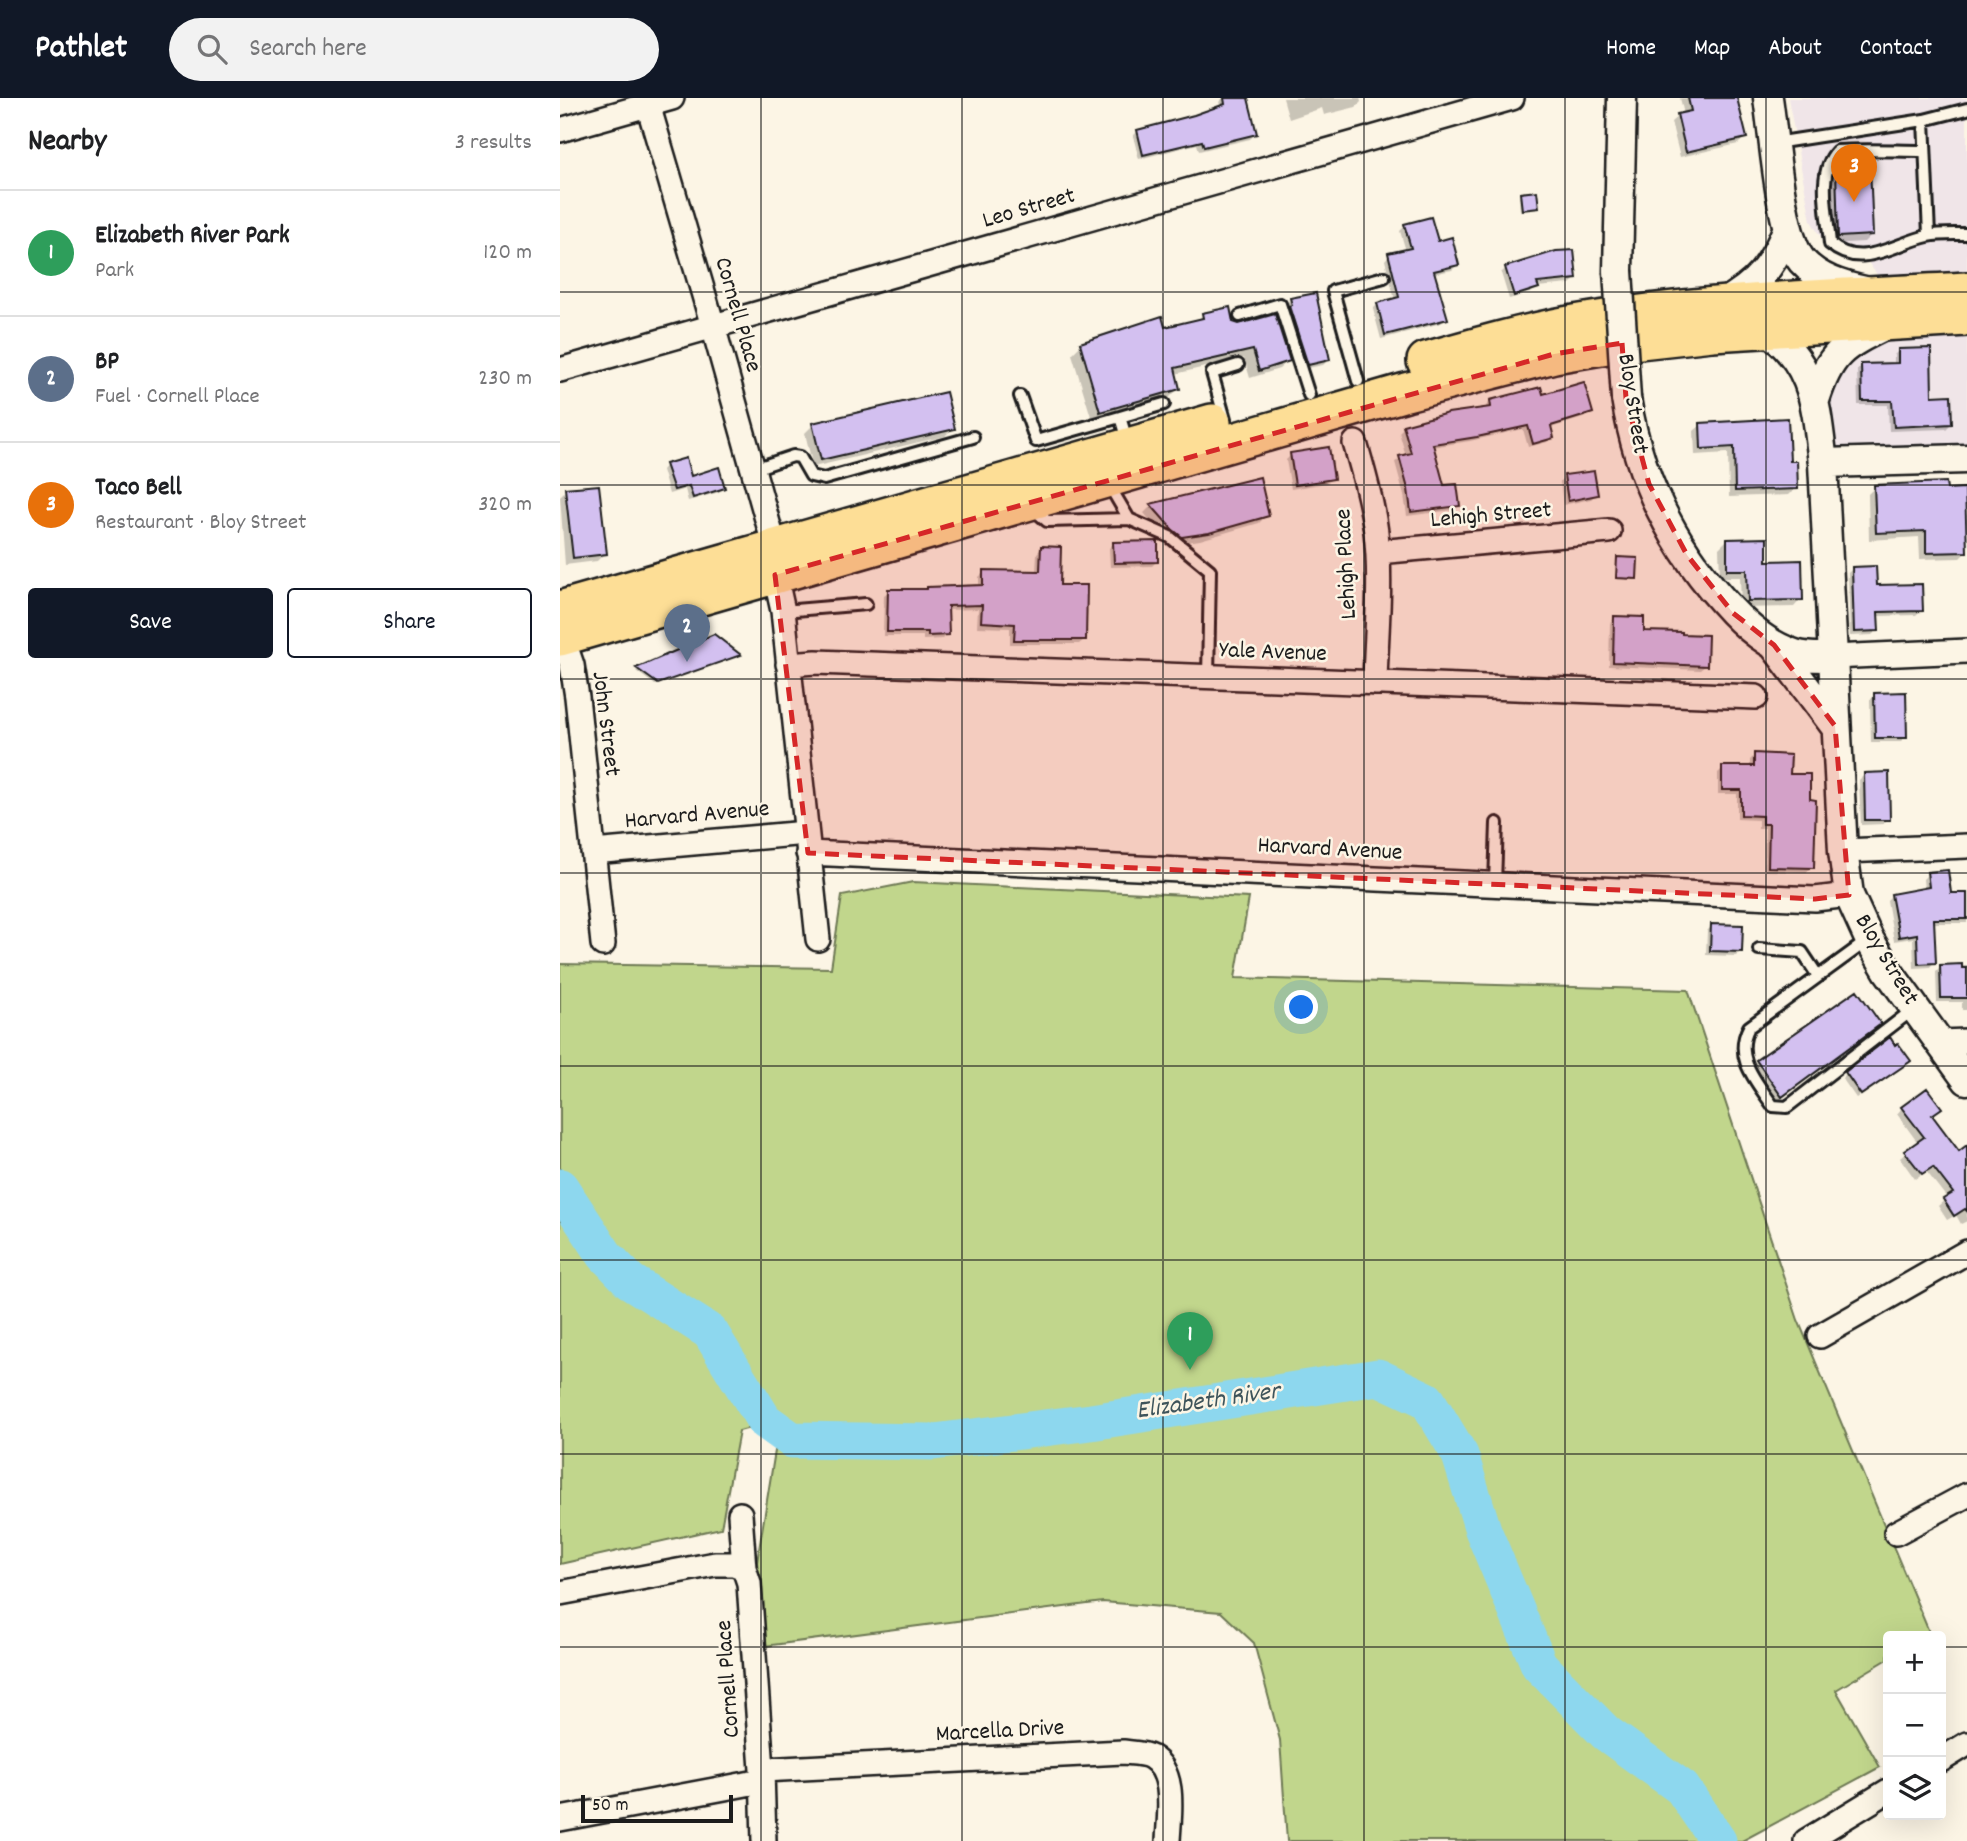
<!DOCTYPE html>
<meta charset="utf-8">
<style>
:root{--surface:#fff;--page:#f2f2f2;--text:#202124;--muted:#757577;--line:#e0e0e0;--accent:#111827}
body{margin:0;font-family:Dekko,sans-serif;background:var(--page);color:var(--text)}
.controls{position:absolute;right:21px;bottom:21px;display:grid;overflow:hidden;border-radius:7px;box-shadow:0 7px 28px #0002}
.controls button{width:63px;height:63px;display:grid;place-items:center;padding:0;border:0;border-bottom:2px solid var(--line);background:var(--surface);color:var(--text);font:35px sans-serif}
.scale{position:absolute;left:21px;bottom:18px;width:152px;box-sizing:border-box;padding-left:7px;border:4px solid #1c1c1c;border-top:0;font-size:19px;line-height:24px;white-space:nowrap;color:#1c1c1c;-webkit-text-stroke:5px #fcf5e5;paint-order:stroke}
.you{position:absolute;left:742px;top:910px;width:24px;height:24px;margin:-18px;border:5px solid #fff;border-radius:50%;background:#1a73e8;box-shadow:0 0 0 10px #1a73e833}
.badge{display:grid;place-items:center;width:46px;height:46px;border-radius:50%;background:var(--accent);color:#fff;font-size:23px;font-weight:700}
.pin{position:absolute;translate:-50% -58px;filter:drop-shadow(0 2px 4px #0008)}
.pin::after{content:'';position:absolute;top:37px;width:24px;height:21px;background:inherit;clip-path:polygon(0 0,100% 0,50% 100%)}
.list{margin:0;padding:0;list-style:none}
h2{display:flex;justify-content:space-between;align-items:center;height:91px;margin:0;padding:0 28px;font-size:30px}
h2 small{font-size:23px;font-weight:400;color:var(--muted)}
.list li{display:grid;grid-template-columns:46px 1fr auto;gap:21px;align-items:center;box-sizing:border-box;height:126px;padding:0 28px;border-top:2px solid var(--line)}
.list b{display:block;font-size:26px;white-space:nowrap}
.list p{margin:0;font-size:23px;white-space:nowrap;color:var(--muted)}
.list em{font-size:23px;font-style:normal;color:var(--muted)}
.actions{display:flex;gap:14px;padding:21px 28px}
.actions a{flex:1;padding:16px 0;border:2px solid var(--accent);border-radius:7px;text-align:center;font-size:24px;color:var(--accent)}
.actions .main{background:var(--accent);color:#fff}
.icon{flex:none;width:38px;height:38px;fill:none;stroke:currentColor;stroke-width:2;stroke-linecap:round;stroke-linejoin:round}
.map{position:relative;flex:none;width:1407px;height:1743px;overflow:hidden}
header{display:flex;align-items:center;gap:42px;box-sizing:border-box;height:98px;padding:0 35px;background:var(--accent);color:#fff}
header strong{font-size:33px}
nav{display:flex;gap:38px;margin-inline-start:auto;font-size:24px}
.search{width:490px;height:63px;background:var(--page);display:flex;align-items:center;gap:18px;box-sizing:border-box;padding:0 24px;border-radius:38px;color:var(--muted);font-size:26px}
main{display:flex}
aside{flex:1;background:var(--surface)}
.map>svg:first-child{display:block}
</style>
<header>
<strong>Pathlet</strong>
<div class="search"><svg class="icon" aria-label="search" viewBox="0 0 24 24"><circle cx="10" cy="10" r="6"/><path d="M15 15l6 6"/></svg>Search here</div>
<nav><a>Home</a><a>Map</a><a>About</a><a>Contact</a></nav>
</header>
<main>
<aside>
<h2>Nearby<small>3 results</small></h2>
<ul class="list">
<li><span class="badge" style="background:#2e9e5b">1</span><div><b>Elizabeth River Park</b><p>Park</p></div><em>120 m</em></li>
<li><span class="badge" style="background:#5c6f8a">2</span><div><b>BP</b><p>Fuel · Cornell Place</p></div><em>230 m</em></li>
<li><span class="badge" style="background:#e8710a">3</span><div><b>Taco Bell</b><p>Restaurant · Bloy Street</p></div><em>320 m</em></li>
</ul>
<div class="actions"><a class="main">Save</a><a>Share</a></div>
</aside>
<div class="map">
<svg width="1407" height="1743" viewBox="0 0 1407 1743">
<rect width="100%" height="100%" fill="#fcf5e5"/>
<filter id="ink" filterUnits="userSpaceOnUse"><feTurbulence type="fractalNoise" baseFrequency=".0143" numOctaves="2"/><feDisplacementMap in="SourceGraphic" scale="14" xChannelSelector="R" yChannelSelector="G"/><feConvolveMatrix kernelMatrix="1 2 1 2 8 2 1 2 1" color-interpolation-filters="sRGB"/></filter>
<g filter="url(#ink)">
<!-- built -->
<path fill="#f0e5e8" d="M1228 0H1407V193L1332 197 1307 163 1271 156 1251 123Z
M1407 219V359L1263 365 1261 282 1277 256Z"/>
<!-- green -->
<path fill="#c1d68c" stroke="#6e7954" stroke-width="2" d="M353 784 689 800 675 880 1128 892 1238 1222 1370 1536 1328 1538V1561L1276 1592 1320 1669 1182 1743H727L720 1642 694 1545 661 1514 543 1504 204 1548 197 1464 220 1322 179 1333 161 1430 0 1466V866L271 870 282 798Z"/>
<!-- shadow -->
<path fill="#0003" d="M663 0H686L695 36 690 41 639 53 637 46 579 61 573 38 578 33 661 10 659 4Z
M723 0H800L801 4 796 9 764 17 762 10 729 21Z
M1120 0H1176L1185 39 1178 46 1120 59 1111 24 1118 18 1124 16Z
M1277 72 1311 137 1304 144 1270 146 1269 79Z
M961 97 977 110 960 113 959 99Z
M845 128 876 145 897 167 892 172 873 176 886 220 881 225 821 241 813 211 818 206 835 202 825 162 829 157 846 153 840 133Z
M946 170 1015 181 1010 186 977 189 972 194 949 201 941 175Z
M731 201 768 262 763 267 743 271 725 214 727 211 726 206Z
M643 217 728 263 719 271 690 280 684 260 615 276 618 291 609 300 532 322 512 256 521 247 636 224Z
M1339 252 1391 326 1386 331 1329 333 1328 307H1298L1297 272 1302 268 1334 267V257Z
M981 298 1031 315 1026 319 990 330 992 339 987 344 968 349 963 331 910 343 872 349 883 389 898 407 893 412 847 418 844 397 835 364 846 358 839 334 844 329 926 311V308L931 303Z
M253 327 393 330 385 338 253 369 245 335Z
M1141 327 1228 365 1236 390 1229 397 1169 399 1168 355 1135 357 1134 333Z
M731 357 772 380 767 385 731 391 726 362Z
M106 367 130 380 163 389 159 394 128 403 125 391 109 396 102 372Z
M1005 378 1036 396 1031 401 1003 407 1000 383Z
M699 381 707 417 699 425 640 442 614 446 604 439 584 415 591 408Z
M1315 389 1407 453 1400 460 1360 461 1359 439 1309 442 1308 396Z
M6 392 45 455 37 463 5 467 0 398Z
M1167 442 1205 464 1241 501 1234 509 1181 510 1180 479H1160L1159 450Z
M554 445 597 463 592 468 550 469 549 450Z
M482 450 524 542 519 546H450V530L417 529 418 511 386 512 387 537 382 541 363 542V538H323L324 497 329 493H365L367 491 419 489V479L424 474 476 475 477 455Z
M1058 461 1076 480 1074 482 1055 481Z
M1293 470 1315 489 1361 512 1356 517 1316 518 1317 532 1312 537 1290 538 1288 475Z
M1055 520 1082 535 1145 568 1140 572 1049 568 1050 525Z
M154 538 178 557 95 587 76 573Z
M1315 597 1345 639 1340 644H1311L1310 602Z
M1195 657 1229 678 1252 769 1247 774 1204 773 1205 730H1198V722L1177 721V696H1158V675L1163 670 1190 669V662Z
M1304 677 1328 721 1323 726 1301 727 1299 682Z
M1368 776 1389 797H1407V825H1373L1374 864 1370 869 1354 870 1353 840 1334 843 1327 802 1332 797 1364 792 1363 781Z
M1152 828 1181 853 1176 858 1146 857 1147 833Z
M1381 868H1407V912H1402V904H1377L1376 873Z
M1319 926 1308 937 1211 1008 1186 973 1197 963Z
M1344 967 1296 1000 1282 980 1287 975Z
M1342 1010 1371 1017 1398 1056 1407 1049V1123L1401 1126 1396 1117 1387 1122 1378 1108 1387 1100 1366 1073 1355 1081 1340 1060 1358 1045 1337 1016Z"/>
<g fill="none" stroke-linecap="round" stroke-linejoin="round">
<!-- river -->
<path stroke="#8dd7ee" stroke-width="37" d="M0 1089 45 1157 70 1183 150 1234 204 1322 232 1342 374 1344 531 1324 818 1279 867 1302 900 1357 923 1432 979 1567 1046 1635 1122 1690 1158 1743"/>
</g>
<!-- building -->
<path fill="#d3c0f0" stroke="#1c1c1c" stroke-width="2" d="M664 0H688L697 36 644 49 642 43 583 57 577 32 634 17 665 6Z
M1128 0H1177L1187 40 1126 54 1117 16 1131 13Z
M1310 68 1313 137 1278 139 1276 70Z
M977 93 979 110 962 112 960 95Z
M871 119 878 143 892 139 899 167 874 173 888 221 825 237 817 205 839 199 828 155 851 150 844 126Z
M1014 152 1017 181 977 185 979 190 954 198 945 169 996 153Z
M756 195 770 262 748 267 729 208 732 207 730 200Z
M670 209 673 224 679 226 715 216 730 263 699 273 693 252 615 270 620 291 540 314 520 245 602 218 605 229 643 220 642 215Z
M1371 250 1372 298 1391 297 1392 326 1334 329 1332 303H1302L1301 266 1338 265V251Z
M1024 284 1033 315 991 328 994 340 973 346 968 328 917 339 873 346 884 387 897 386 900 408 851 414 848 391 839 358 851 355 843 327 888 315 931 309 930 302 981 289 983 296Z
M386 294 395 331 261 362 252 325Z
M1228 320 1230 363H1237L1238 391 1175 393 1174 349 1141 351 1140 325Z
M769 349 774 381 735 387 730 355Z
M126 360 131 378 159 369 165 390 133 400 129 388 114 392 105 366Z
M1034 373 1038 397 1008 403 1004 377Z
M700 379 709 418 649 435 622 439 612 431 590 406Z
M1386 384 1387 391 1405 390 1407 454 1366 455V433L1316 435 1314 387Z
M39 387 47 456 13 460 5 390Z
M1207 440V463L1242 462 1243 502 1188 503 1187 472H1167V441Z
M598 443V464L554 465 553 444Z
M481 448 501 449 500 487H527L526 542H454L455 526 421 524 422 507 388 508 389 537 368 538V534H327L328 491H367V489L423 487V472L480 473Z
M1057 459 1078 460 1077 481 1056 480Z
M1316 468 1317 487 1362 486 1363 513 1318 514 1319 533 1294 534 1292 469Z
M1054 518 1084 519V533L1122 534V536L1148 537 1147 568 1053 564Z
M154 536 181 557 98 586 76 570Z
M1346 594 1347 640H1315L1314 595Z
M1194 655 1231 657 1230 676H1250V701L1256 702 1254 770 1208 769 1209 726H1202V718L1181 717V692H1162V668H1194Z
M1329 674 1330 722H1305L1304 675Z
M1388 772 1391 795H1407V821H1374L1376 865 1358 866 1357 836 1339 839 1331 796 1369 789 1367 774Z
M1151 826 1183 827 1182 854 1150 853Z
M1402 866V870H1407V900H1381L1380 867Z
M1297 892 1321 926 1222 999 1196 962Z
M1330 939 1335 947 1338 945 1351 963 1301 997 1285 974Z
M1367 990 1382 1010 1372 1017 1399 1053 1407 1047V1113L1405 1111 1394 1118 1383 1101 1393 1095 1373 1069 1362 1076 1344 1053 1364 1039 1341 1009Z"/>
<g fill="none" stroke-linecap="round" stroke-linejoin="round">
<!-- service casing -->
<g stroke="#1c1c1c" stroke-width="16">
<path id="service" d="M1364 22 1369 137
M1215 45 1364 22 1407 11
M1365 53C1336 53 1306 51 1277 53 1256 75 1268 117 1270 146 1301 173 1335 145 1368 138 1380 135 1395 136 1407 136
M680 218 720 206 749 297
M798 283 773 193 824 179
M460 298 476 343 560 319 567 342
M560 319 604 306
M665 321 652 275 678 267
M194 371 233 358 240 359 251 378 264 381 413 339
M549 387 569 421
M471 409 487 423 569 421 610 439 650 472 648 579
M223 513 306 506
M935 786 937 725
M1307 843 1189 929C1173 959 1196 983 1213 1008L1227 1009 1355 910
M1199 851 1242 854 1258 878"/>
</g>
<!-- minor casing -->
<g stroke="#1c1c1c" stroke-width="28">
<path id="minor" d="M86 0 153 228 215 450
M0 32 112 0
M0 272 952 0
M795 345C804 375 812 404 816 434 822 484 816 536 815 585
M818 454 1049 433
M215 477 223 513 258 841
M2 538 12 567 17 599 43 846
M1272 559 1407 553
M228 566 256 564 1196 599
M1283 753 1407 748
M33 754 246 735
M248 755 1255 801 1289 797
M1379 944 1407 943
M1260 1238 1407 1154
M180 1416 184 1470 189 1485 202 1672 204 1743
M1336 1435 1407 1397
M0 1495 155 1466H174L184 1470
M1381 1662 1407 1646
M202 1672 563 1654C571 1655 584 1655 591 1659 617 1674 609 1718 608 1743
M0 1721 202 1683
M1246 1743 1328 1693"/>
</g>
<!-- tertiary casing -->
<g stroke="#1c1c1c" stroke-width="33">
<path id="tertiary" d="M1208 0C1214 38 1220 136 1242 163 1258 181 1282 188 1305 193
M1058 173 1062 0
M1163 206C1198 186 1212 169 1227 132
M1203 230C1255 263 1256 309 1263 365L1283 753 1289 797 1309 841 1328 873 1407 982
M1066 300C1078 377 1111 445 1163 503 1183 526 1206 547 1235 556 1247 560 1260 559 1272 559
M1255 302C1270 254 1283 248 1326 227
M1263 365 1407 361
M1214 547 1275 628"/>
</g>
<!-- trunk casing -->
<g stroke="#1c1c1c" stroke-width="42">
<path id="trunk" d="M866 263C915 249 964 235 1015 226 1145 203 1276 200 1407 193
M0 512 652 325
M0 539 846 294 994 256 1071 243 1152 234 1407 219"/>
</g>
<!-- service -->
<use href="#service" stroke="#fcf5e5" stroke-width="10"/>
<!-- minor -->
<use href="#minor" stroke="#fcf5e5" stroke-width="23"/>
<!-- tertiary -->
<use href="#tertiary" stroke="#fcf5e5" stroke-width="28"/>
<!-- trunk -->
<use href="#trunk" stroke="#fdde96" stroke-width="37"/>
<!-- tertiary-bridge casing -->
<g stroke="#1c1c1c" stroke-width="33" stroke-linecap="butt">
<path id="tertiary-bridge" d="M1058 173 1066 300"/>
</g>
<!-- tertiary-bridge -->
<use href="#tertiary-bridge" stroke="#fcf5e5" stroke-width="28"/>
</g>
</g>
<!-- marked area -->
<path fill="#d62828" fill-opacity="0.2" stroke="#d62828" stroke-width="5" stroke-dasharray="14 9" stroke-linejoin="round" d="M1062 245 1066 300 1089 386 1127 457 1173 515 1214 547 1275 628 1289 797 1255 801 248 755 215 477 994 256Z"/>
<!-- grid -->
<path fill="none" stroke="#1c1c1c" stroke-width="2" stroke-opacity="0.55" d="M201 0V1743M402 0V1743M603 0V1743M804 0V1743M1005 0V1743M1206 0V1743M0 194H1407M0 387H1407M0 581H1407M0 775H1407M0 968H1407M0 1162H1407M0 1356H1407M0 1549H1328M1381 1549H1407"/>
<g text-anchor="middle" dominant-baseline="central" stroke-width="5" stroke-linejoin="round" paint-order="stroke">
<!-- street labels -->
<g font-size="24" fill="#1c1c1c" stroke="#fcf5e5">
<text transform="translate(469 111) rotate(-16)">Leo Street</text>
<text transform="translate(177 217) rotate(74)">Cornell Place</text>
<text transform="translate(1072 306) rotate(81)">Bloy Street</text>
<text transform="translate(931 418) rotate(-5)">Lehigh Street</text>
<text transform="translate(787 466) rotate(-93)">Lehigh Place</text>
<text transform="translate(713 555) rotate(2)">Yale Avenue</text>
<text transform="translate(45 626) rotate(83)">John Street</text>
<text transform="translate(137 718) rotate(-5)">Harvard Avenue</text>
<text transform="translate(770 752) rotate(3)">Harvard Avenue</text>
<text transform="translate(1326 862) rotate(59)">Bloy Street</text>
<text transform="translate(169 1581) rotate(-94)">Cornell Place</text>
<text transform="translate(440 1634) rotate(-3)">Marcella Drive</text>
</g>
<!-- water labels -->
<g font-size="26" font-style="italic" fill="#3e545b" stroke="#fcf5e5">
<text transform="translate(648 1304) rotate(-8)">Elizabeth River</text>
</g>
</g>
</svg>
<div class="controls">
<button>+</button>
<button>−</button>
<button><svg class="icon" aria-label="layers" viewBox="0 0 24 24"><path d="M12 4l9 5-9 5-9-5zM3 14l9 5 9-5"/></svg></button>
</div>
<div class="scale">50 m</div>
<div class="you"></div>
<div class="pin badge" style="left:630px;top:1272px;background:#2e9e5b">1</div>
<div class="pin badge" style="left:127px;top:564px;background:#5c6f8a">2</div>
<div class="pin badge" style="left:1294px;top:104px;background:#e8710a">3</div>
</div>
</main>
